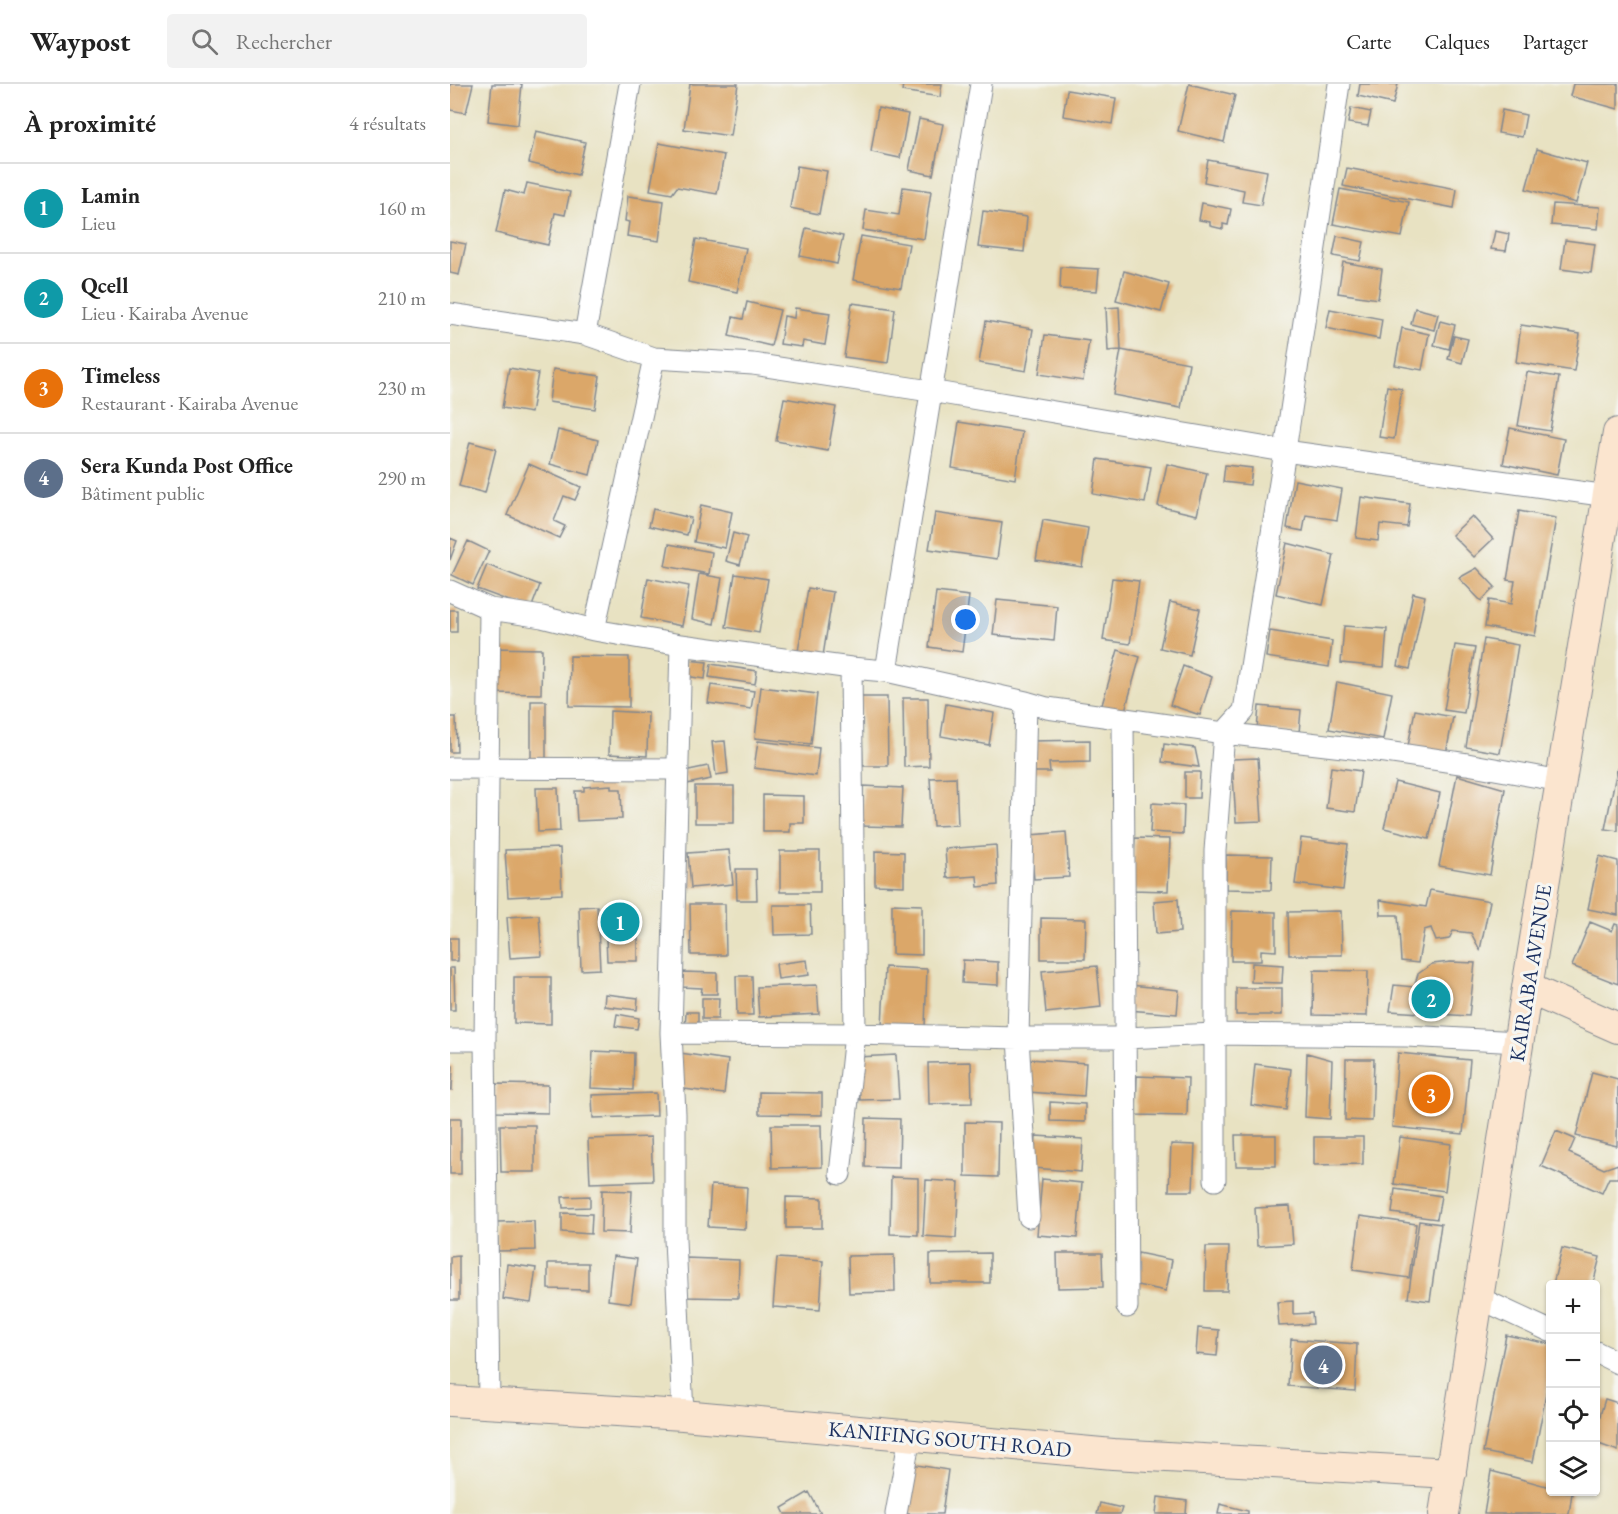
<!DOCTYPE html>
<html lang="fr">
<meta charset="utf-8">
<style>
:root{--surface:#fff;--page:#f2f2f2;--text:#222;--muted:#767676;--line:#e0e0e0;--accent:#1a73e8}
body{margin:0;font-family:"EB Garamond",serif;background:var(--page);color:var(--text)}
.controls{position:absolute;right:18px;bottom:18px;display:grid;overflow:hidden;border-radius:6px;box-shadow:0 2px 4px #0004}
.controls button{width:54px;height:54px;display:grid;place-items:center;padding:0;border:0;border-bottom:2px solid var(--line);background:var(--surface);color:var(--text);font:30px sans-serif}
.you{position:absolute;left:516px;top:536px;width:21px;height:21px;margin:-15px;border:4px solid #fff;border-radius:50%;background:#1a73e8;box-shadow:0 0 0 9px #1a73e833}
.badge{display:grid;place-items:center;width:39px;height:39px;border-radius:50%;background:var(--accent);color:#fff;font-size:20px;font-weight:700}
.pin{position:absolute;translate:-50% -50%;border:3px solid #fff;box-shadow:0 2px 6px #0006}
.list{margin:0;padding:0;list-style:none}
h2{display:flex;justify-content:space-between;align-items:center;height:78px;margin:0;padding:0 24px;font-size:26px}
h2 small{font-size:20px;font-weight:400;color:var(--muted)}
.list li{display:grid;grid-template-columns:39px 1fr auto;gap:18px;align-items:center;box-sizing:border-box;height:90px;padding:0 24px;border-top:2px solid var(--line)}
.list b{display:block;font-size:22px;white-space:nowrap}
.list p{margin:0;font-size:20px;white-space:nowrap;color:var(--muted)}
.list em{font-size:20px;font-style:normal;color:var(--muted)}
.icon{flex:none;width:33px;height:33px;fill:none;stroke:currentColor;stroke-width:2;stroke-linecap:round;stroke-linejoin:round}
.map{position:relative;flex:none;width:1168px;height:1430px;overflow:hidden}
header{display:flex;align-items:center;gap:36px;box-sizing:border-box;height:84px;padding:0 30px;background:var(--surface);border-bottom:2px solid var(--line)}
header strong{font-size:28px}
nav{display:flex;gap:33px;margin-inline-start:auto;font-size:21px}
.search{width:420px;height:54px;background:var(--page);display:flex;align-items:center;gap:15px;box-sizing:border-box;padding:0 21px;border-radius:6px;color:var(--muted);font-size:22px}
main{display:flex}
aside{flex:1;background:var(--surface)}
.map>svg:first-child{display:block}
</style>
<header>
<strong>Waypost</strong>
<div class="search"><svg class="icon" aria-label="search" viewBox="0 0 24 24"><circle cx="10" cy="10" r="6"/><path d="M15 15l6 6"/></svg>Rechercher</div>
<nav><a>Carte</a><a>Calques</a><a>Partager</a></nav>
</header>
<main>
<aside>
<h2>À proximité<small>4 résultats</small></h2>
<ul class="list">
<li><span class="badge" style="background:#0f9aa8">1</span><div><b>Lamin</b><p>Lieu</p></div><em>160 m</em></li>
<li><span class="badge" style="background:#0f9aa8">2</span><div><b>Qcell</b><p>Lieu · Kairaba Avenue</p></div><em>210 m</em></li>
<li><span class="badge" style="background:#e8710a">3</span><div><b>Timeless</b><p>Restaurant · Kairaba Avenue</p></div><em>230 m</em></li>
<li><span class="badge" style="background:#5c6f8a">4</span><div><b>Sera Kunda Post Office</b><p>Bâtiment public</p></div><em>290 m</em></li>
</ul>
</aside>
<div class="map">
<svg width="1168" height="1430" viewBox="0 0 1168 1430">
<rect width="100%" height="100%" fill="#f6f6f2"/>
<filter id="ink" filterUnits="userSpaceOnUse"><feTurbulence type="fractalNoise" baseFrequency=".0167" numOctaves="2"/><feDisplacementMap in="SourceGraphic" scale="12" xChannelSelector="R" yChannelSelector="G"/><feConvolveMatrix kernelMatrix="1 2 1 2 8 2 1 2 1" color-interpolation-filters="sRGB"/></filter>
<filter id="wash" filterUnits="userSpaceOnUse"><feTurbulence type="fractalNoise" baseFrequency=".008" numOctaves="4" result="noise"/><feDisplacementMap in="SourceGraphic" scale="24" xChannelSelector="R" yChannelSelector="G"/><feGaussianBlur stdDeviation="1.35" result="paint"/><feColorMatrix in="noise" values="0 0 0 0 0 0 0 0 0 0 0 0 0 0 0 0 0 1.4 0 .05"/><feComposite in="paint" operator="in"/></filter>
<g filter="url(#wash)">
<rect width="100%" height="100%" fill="#e8e2c2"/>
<g id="blocks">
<!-- building -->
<path fill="#dba769" d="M0 0H23L16 29 0 26Z
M42 0H72L68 41 38 37Z
M240 0H288L280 52 234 45Z
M453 0H492L490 13 452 7Z
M739 0 785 11 774 58 728 47Z
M910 0H948L943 20 908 12Z
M1123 0H1168V25L1120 12Z
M617 6 666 14 662 40 613 32Z
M428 24 458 30 450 74 421 68Z
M901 24 921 28 918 42 898 39Z
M1052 26 1076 31 1072 53 1048 49Z
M469 35 493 40 483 91 459 86Z
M86 47 135 58 128 91 79 79Z
M209 59 274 71 267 110 227 103 222 110 200 106Z
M1087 65 1137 79 1126 119 1076 105Z
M758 76 817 87 811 121 792 118 794 106 754 98Z
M347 82 377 87 369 130 340 124Z
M897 84 1007 105 1004 124 893 102Z
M77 99 120 108 115 131 105 129 98 161 46 149 55 106 74 111Z
M453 103 481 107 474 155 413 146 416 126 449 131Z
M890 105 959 118 952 153 883 140Z
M178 112 214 117 209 157 177 152 179 138 175 137Z
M752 119 781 125 778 141 773 140V145L760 142V138L749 136Z
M1103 120 1150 123 1148 145 1101 141Z
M533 127 577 133 574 168 528 163Z
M356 144 393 152 387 180 350 172Z
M1045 147 1059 150 1056 167 1041 165Z
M411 152 459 160 451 204 403 196Z
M887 152 914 158 910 177 883 172Z
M246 155 296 164 287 208 238 198Z
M1115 156 1145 160 1141 189 1111 185Z
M0 157 16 160 9 191 0 189Z
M893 178 932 185 928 215 888 209Z
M611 183 649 185 647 207 610 205Z
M674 187 719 200 711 228 666 216Z
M297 218 330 226 321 262 279 252 283 233 293 235Z
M402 219 445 225 438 279 394 273Z
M669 223 671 266 658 267 656 224Z
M345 224 380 229 375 261 353 257 352 263 330 260 334 232 344 234Z
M965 224 988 230 984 246 961 240Z
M880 225 932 235 929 255 876 244Z
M536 237 583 245 576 287 529 279Z
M990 237 1005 241 999 265 984 261Z
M1071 241 1130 250 1124 287 1066 278Z
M952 244 979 250 972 286 945 281Z
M595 251 639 257 633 297 589 290Z
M1004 252 1018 255 1012 279 998 275Z
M671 266 739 279 731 324 663 311Z
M59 284 88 289 81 329 52 324Z
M103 285 150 292 145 325 99 318Z
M1077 288 1109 293 1100 347 1068 342Z
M937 302 952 305 944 355 929 353Z
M334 314 386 323 378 367 326 357Z
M509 338 572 348 565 395 502 384Z
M1060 344 1114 355 1107 391 1053 380Z
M108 346 148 356 140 391 100 380Z
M20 358 46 365 35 409 9 402Z
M648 375 701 383 695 419 643 410Z
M79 380 131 403 125 416 114 412 104 437 115 442 109 454 57 431Z
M717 380 757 389 747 431 708 422Z
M775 381 802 384 800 401 773 398Z
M845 396 892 405 887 436 856 431 853 447 837 444Z
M911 413 960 420 957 443 930 440 928 457 906 454Z
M251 421 282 428 275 464 244 458Z
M203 425 241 434 237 451 199 442Z
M1069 427 1106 434 1085 552 1035 543 1039 516 1061 520 1065 497 1057 496Z
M485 429 552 439 547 475 479 465Z
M1022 432 1043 455 1024 473 1002 451Z
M593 436 638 444 632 483 586 476Z
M283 449 297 453 290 481 276 477Z
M0 454 7 457 0 476Z
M18 457 39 467 23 501 2 491Z
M837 459 884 471 873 521 826 510Z
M219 460 262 468 259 490 215 482Z
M37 481 90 501 81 525 27 505Z
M1027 484 1045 503 1031 517 1009 494Z
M249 490 272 494 264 540 242 535Z
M285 490 318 495 309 549 276 543Z
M198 494 239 502 232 542 191 534Z
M662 494 689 497 680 560 653 556Z
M358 504 383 508 373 572 348 568Z
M486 508 519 512 512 568 479 563Z
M963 509 975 512 960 585 948 582Z
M547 516 607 522 604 557 543 551Z
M720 518 750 525 740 571 710 564Z
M0 526H7V548H0Z
M894 542 937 545 934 583 891 579Z
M820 547 882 557 879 583 816 573Z
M1034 555 1068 561 1050 669 1016 663Z
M1005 561 1025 564 1014 629 994 626Z
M45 564 92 565 91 610 44 609Z
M668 566 690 573 674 630 651 624Z
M120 572 179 573V623L119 622Z
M237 576 257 578 255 595 235 592Z
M261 580 307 587 305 600 259 593Z
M733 582 762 593 750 631 720 621Z
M887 598 942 609 933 655 879 645Z
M261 601 304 607 301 625 258 619Z
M311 603 367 610 361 660 305 654Z
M411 613H437L438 682H413Z
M453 614H478L479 682 454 683Z
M81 617H96V681L81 680Z
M496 620 544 629 539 661 491 652Z
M809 622 851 626 849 649 807 646Z
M965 626 1003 633 996 670 958 662Z
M160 627 198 629 197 672 159 670Z
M0 633H6L7 668H0Z
M640 656V678L599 679 600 688H581L580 657Z
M275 657 278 689 266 691 262 658Z
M308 657 369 664 366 692 304 684Z
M714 660 745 664 749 683 712 678Z
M808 674 812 737 786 738 782 675Z
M258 682 261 695 237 700 234 687Z
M881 683 911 687 905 728 876 724Z
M1167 685H1168V747L1155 745Z
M735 688H750L749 714H735Z
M1007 691 1055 705 1040 791 989 782Z
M506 693 508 741 483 742 480 694Z
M945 698 990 709 979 755 934 744Z
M161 701V705H171L172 735 127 737 125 707H134V703Z
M245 702H284V739H245Z
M413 702 453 704 451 743 412 742Z
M86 704H108L110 747 88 748Z
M313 711 354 712V739H340V748H313Z
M702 719 734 721 733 750 700 748Z
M616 748 619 793 584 795 580 751Z
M685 754 720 755 718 807 682 806Z
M851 754 898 760 893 806 845 800Z
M546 761 548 801 528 803 527 792 497 794 495 765Z
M110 764 112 810 58 813 55 766Z
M279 766 283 800 241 804 238 769Z
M330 767H370V808H330Z
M425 767 454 768V802L425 801Z
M776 771 822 772 821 806 776 805Z
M1149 772 1168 777V831L1138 825Z
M286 785H306L307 816H287Z
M980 806 1040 817 1030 866 1021 849 1003 847 999 855 986 857 981 844 974 846 968 879 951 877 948 831H931L930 816 976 823Z
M728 815 730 848 706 850 704 817Z
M240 820H275L276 871H241Z
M442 820 472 821V871L442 870Z
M323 821H360L361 850 324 851Z
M147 822 150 885 131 886 129 823Z
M782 827 826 828V867L811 866V877H781Z
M891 827 892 871H839L838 828Z
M154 829 187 830V847H153Z
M89 831 92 872 60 874 57 833Z
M591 834 636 835 635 875H591Z
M1140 838 1162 847 1165 840 1168 841V900L1122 882Z
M0 854H8V877H0Z
M156 854H188V877H157Z
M357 876 359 891 328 895 326 880Z
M513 876 548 878V901L512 899Z
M1001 878 1025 879 1019 932 940 927 944 901 964 903 968 890 982 880Z
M802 879 833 881 832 899 801 898Z
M647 882 651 923 596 929 592 887Z
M435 883 477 885 475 943 432 942Z
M0 884H4L5 926H0Z
M864 886 918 887 917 932 863 931Z
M231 888 267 889V910H251L252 904 231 903Z
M286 892H302L303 931H287Z
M64 893H101V940L64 939Z
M367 901 369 930 309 933 307 903Z
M680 901 729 906 727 930 678 926Z
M786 904H832V931H786Z
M155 910 188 914 187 926 154 922Z
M252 914H269L268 935H252Z
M236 928H248V946H235Z
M167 930 189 934 187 945 165 942Z
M143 967 184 969 183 1006 141 1004Z
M230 969 278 976 274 1010 226 1004Z
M857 969 882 976 880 1035 855 1033Z
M948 969 1020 976 1013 1050 942 1043Z
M446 971 449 1015 410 1016 408 973Z
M579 975 636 979 634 1012 578 1008Z
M896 975H924L922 1037 895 1036Z
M521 978 522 1019 479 1020 478 979Z
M805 980 841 985 836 1026 801 1021Z
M0 981 3 982 2 1006H0Z
M1142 988 1168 995 1167 1062 1126 1052Z
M687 992 738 994 737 1032 686 1031Z
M46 1000 98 1001V1029L46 1028Z
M309 1008 372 1009V1031L309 1030Z
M206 1009 207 1032 143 1034 142 1011Z
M600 1018 635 1020V1038L600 1037Z
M0 1034H11V1090H0Z
M416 1034 450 1035 449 1084 415 1083Z
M515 1038 549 1039 548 1093 515 1092Z
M50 1041H85V1088H51Z
M321 1041H371L372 1083 322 1084Z
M1106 1047 1125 1055 1119 1069 1154 1085 1168 1080V1094H1159L1152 1109 1091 1082Z
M785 1051H826V1082H786Z
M586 1052 633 1055 631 1088 584 1084Z
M201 1053 203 1097 140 1099 138 1055Z
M864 1053H913V1080L864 1081Z
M950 1053 1001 1060 995 1107 944 1100Z
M721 1060 745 1061 743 1107H719Z
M441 1093 468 1094V1151L440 1150Z
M592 1095 632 1099 627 1154 587 1151Z
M476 1096 509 1098 506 1154 473 1152Z
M261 1101 297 1103 295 1145 258 1143Z
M945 1105 991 1112 987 1135 942 1129Z
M152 1106 182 1107 180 1149 151 1148Z
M140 1112V1123L113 1124 112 1113Z
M336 1113 372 1114V1144H336Z
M840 1122 843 1160 807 1162 805 1124Z
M112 1129 142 1130 141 1150 112 1148Z
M910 1132 966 1140 959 1194 903 1186Z
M84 1137 85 1166 48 1167 47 1138Z
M969 1137 991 1140 980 1217 958 1214Z
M756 1163H779L777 1207H755Z
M1112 1164 1150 1173 1143 1200H1103Z
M540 1169V1199H480V1170Z
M607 1169H652L653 1203 608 1204Z
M688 1169 722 1176 716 1207 682 1200Z
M444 1171 445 1208 399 1209 398 1172Z
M9 1172V1216H0V1173Z
M163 1172 187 1175 181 1219 158 1216Z
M235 1174 289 1176 288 1214 234 1213Z
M327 1174 373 1177 370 1226 323 1223Z
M98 1179H138V1206L98 1205Z
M57 1180 86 1184 81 1219 53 1215Z
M843 1217V1230L862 1229 863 1240 829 1242 827 1218Z
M748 1244 769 1246 767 1272 746 1270Z
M1056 1251 1100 1260V1290L1083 1378 1033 1368Z
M841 1255 907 1260 905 1307 838 1302Z
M1155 1315 1168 1319V1367L1146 1359V1345Z
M461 1380 498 1386 492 1430H453Z
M1041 1387 1100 1403V1408L1122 1409 1119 1430H1034Z
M359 1408 371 1430H335L332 1424Z
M708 1413 737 1417 736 1430H706Z
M650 1419 672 1424 670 1430H647Z
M770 1420 798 1427V1430H768Z"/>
</g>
</g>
<g filter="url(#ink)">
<use href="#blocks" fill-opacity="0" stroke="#828890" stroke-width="1.5"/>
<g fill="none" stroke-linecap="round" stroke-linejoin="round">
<!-- street casing -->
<g stroke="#828890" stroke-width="23">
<path id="street" d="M0 230 135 250 204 274 303 280 480 307 835 367 1158 412
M135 250 180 0
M0 507 40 525 92 533 144 546 231 561 401 584 436 587 576 618 597 624 774 649 936 668 1017 680 1111 697
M144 546 204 274
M231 561 221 949 225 1030V1155L233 1331
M436 587 531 0
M576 618 568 954 579 1133
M673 635 677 1223
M0 684 228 685
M221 949 405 950 568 954H675L765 950 957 952 1069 958
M0 956H35
M390 1090 405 950 401 584
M765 1096V767L774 649 794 627 835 367 889 0
M1029 1214 1100 1247
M1146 1268 1168 1279
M39 1320 35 956 40 525
M446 1430 460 1352"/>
</g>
<!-- secondary casing -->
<g stroke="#828890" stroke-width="32">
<path id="secondary" d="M1077 904 1168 944
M0 1317 233 1331 663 1370 1001 1389
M994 1430 1077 904 1168 349"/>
</g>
<!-- street -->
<use href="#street" stroke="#fff" stroke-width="21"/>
<!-- secondary -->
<use href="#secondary" stroke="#fbe5cf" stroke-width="30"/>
</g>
</g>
<g text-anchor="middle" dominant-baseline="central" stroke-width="6" stroke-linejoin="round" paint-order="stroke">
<!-- street labels -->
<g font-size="21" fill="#1b2f5e" stroke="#f6f6f2">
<text transform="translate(1080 889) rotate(-81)">KAIRABA AVENUE</text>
<text transform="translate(500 1355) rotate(5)">KANIFING SOUTH ROAD</text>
</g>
</g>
</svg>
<div class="controls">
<button>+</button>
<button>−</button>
<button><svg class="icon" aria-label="locate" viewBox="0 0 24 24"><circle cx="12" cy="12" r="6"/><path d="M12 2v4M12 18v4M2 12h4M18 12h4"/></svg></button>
<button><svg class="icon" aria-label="layers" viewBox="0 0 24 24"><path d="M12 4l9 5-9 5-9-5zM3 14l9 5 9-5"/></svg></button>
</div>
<div class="you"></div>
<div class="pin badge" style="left:170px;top:838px;background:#0f9aa8">1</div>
<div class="pin badge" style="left:981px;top:915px;background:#0f9aa8">2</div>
<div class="pin badge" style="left:981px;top:1010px;background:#e8710a">3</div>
<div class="pin badge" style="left:873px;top:1281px;background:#5c6f8a">4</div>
</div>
</main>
